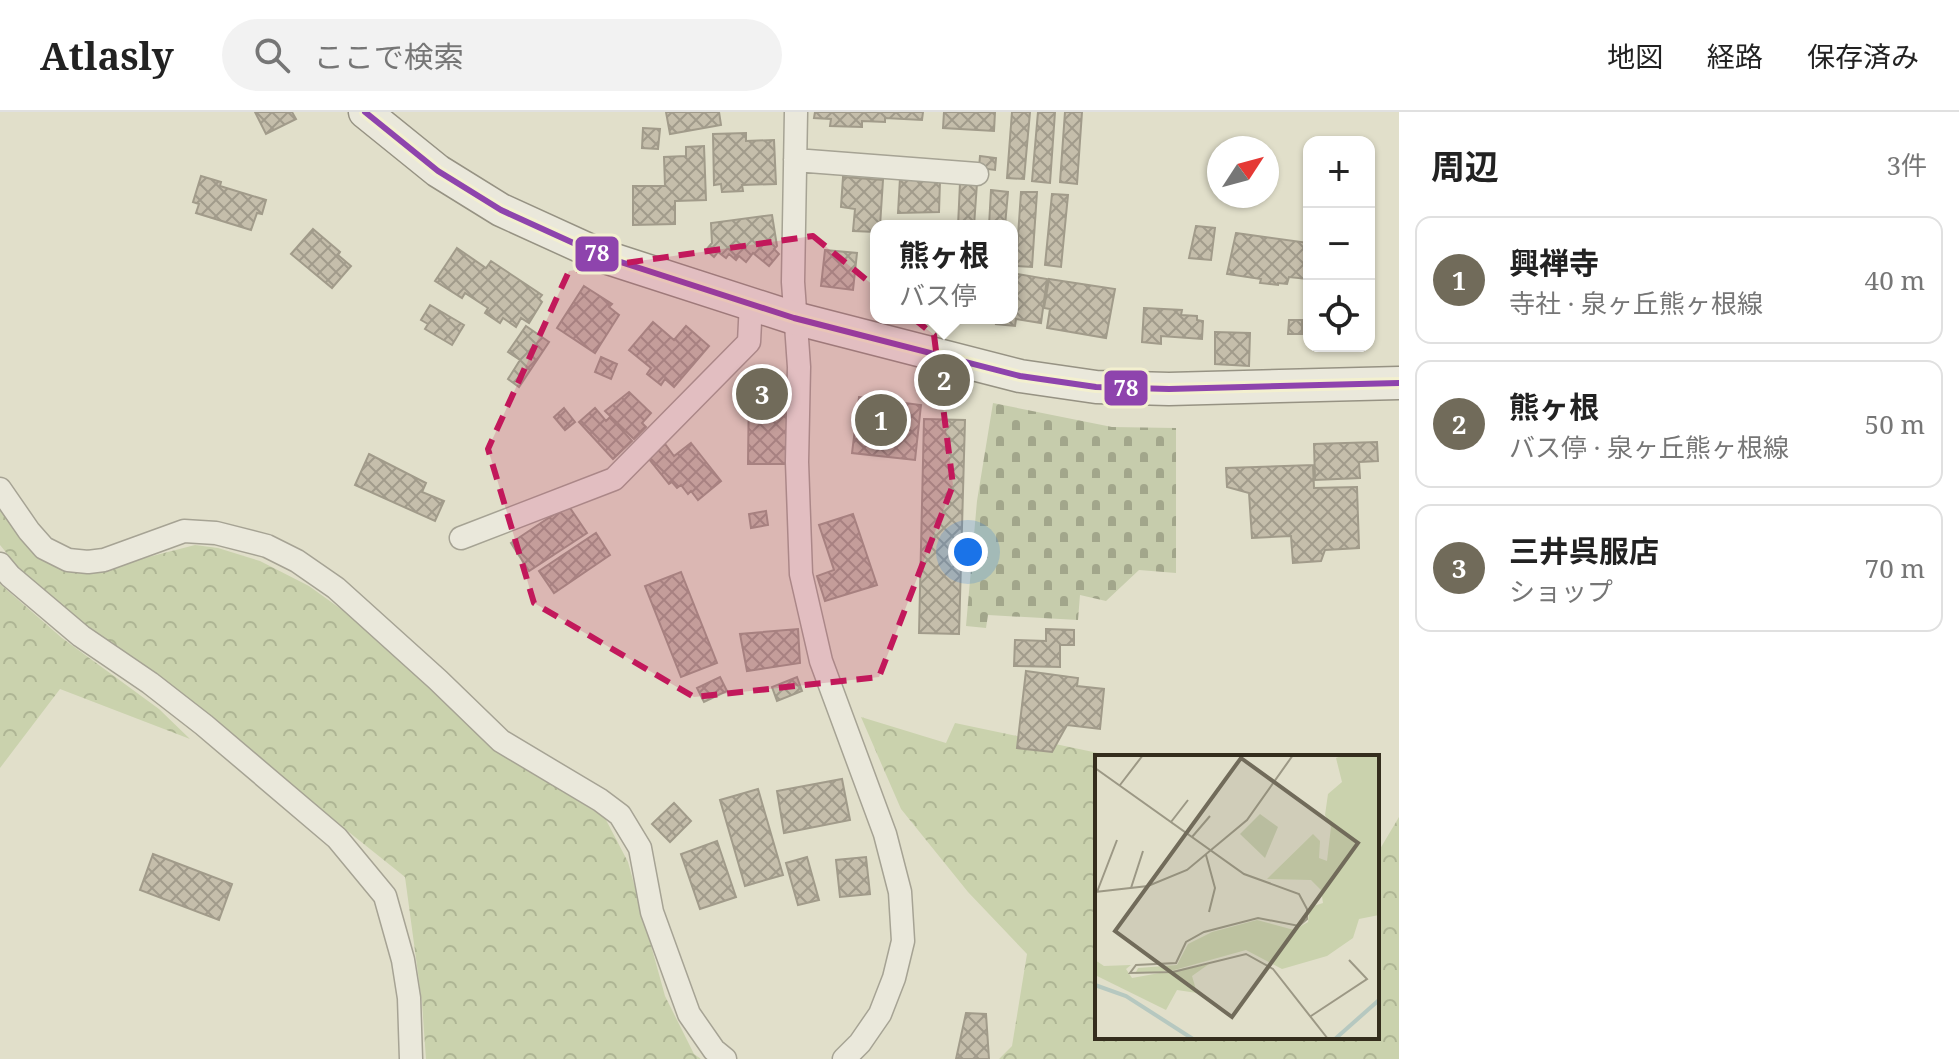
<!DOCTYPE html>
<html lang="ja">
<meta charset="utf-8">
<style>
:root{--surface:#fff;--page:#f2f2f2;--text:#222;--muted:#767676;--line:#e0e0e0;--accent:#716b5a}
body{margin:0;font-family:"Noto Serif","Noto Sans JP",serif;background:var(--page);color:var(--text)}
.controls{position:absolute;right:24px;top:24px;display:grid;overflow:hidden;border-radius:16px;box-shadow:0 2px 6px #0004}
.controls button{width:72px;height:72px;display:grid;place-items:center;padding:0;border:0;border-bottom:2px solid var(--line);background:var(--surface);color:var(--text);font:40px sans-serif}
.compass{position:absolute;left:1207px;top:24px;width:72px;height:72px;border-radius:50%;background:var(--surface);box-shadow:0 2px 6px #0004;rotate:54deg}
.you{position:absolute;left:968px;top:440px;width:28px;height:28px;margin:-20px;border:6px solid #fff;border-radius:50%;background:#1a73e8;box-shadow:0 0 0 12px #1a73e833}
.badge{display:grid;place-items:center;width:52px;height:52px;border-radius:50%;background:var(--accent);color:#fff;font-size:26px;font-weight:700}
.pin{position:absolute;translate:-50% -50%;border:4px solid #fff;box-shadow:0 2px 8px #0006}
.popup{position:absolute;left:870px;top:108px;width:148px;height:104px;box-sizing:border-box;display:grid;place-content:center;border-radius:16px;background:var(--surface);filter:drop-shadow(0 2px 6px #0005);font-size:26px;white-space:nowrap;color:var(--muted)}
.popup b{font-size:30px;color:var(--text)}
.popup::after{content:'';position:absolute;left:50%;top:100%;margin-left:-16px;border:16px solid transparent;border-top-color:var(--surface)}
.list{margin:0;padding:0;list-style:none}
h2{display:flex;justify-content:space-between;align-items:center;height:104px;margin:0;padding:0 32px;font-size:34px}
h2 small{font-size:26px;font-weight:400;color:var(--muted)}
.list li{display:grid;grid-template-columns:52px 1fr auto;gap:24px;align-items:center;box-sizing:border-box;height:128px;margin:0 16px 16px;padding:0 16px;border:2px solid var(--line);border-radius:16px}
.list b{display:block;font-size:30px;white-space:nowrap}
.list p{margin:0;font-size:26px;white-space:nowrap;color:var(--muted)}
.list em{font-size:26px;font-style:normal;color:var(--muted)}
.icon{flex:none;width:44px;height:44px;fill:none;stroke:currentColor;stroke-width:2;stroke-linecap:round;stroke-linejoin:round}
.map{position:relative;flex:none;width:1399px;height:947px;overflow:hidden}
header{display:flex;align-items:center;gap:48px;box-sizing:border-box;height:112px;padding:0 40px;background:var(--surface);border-bottom:2px solid var(--line)}
header strong{font-size:38px}
nav{display:flex;gap:44px;margin-inline-start:auto;font-size:28px}
.search{width:560px;height:72px;background:var(--page);display:flex;align-items:center;gap:20px;box-sizing:border-box;padding:0 28px;border-radius:44px;color:var(--muted);font-size:30px}
main{display:flex}
aside{flex:1;background:var(--surface)}
.map>svg:first-child{display:block}
</style>
<header>
<strong>Atlasly</strong>
<div class="search"><svg class="icon" aria-label="search" viewBox="0 0 24 24"><circle cx="10" cy="10" r="6"/><path d="M15 15l6 6"/></svg>ここで検索</div>
<nav><a>地図</a><a>経路</a><a>保存済み</a></nav>
</header>
<main>
<div class="map">
<svg width="1399" height="947" viewBox="0 0 1399 947">
<defs>
<pattern id="forest-crowns" width="20" height="18" patternUnits="userSpaceOnUse" patternTransform="scale(2)"><rect width="20" height="18" fill="#cad2ad"/><path d="M2 6a3 3 0 1 1 6 0M12 15a3 3 0 1 1 6 0" fill="none" stroke="#aeb594"/></pattern>
<pattern id="cemetery-stones" width="16" height="16" patternUnits="userSpaceOnUse" patternTransform="scale(2)"><rect width="16" height="16" fill="#c6ccac"/><path d="M2 7V4a2 2 0 0 1 4 0v3zM10 15v-3a2 2 0 0 1 4 0v3z" fill="#a2a68b"/></pattern>
<pattern id="building-cross-hatch" width="8" height="8" patternUnits="userSpaceOnUse" patternTransform="scale(2)"><rect width="8" height="8" fill="#c5beab"/><path d="M0 0l8 8M0 8l8-8" fill="none" stroke="#a19b8b"/></pattern>
</defs>
<rect width="100%" height="100%" fill="#e1dfca"/>
<!-- forest -->
<path fill="url(#forest-crowns)" d="M0 395 7 404 106 456 195 433 218 436 260 449 309 474 370 518 512 646 605 706 628 750 665 884 694 942 701 947H426L422 891 405 765 190 593 98 525 22 460 0 433Z
M0 472 62 526 159 597 190 627 60 577 0 656Z
M861 605 946 631 955 611 1117 645H1097V925H1377V742L1399 705V947H999L1012 934 1027 842 968 780 901 697Z"/>
<!-- cemetery -->
<path fill="url(#cemetery-stones)" d="M993 291 1112 315 1176 316V461L1139 458 1106 489 1080 483 1078 508 988 503 986 516 966 514 977 389Z"/>
<!-- building -->
<path fill="url(#building-cross-hatch)" stroke="#a19b8a" stroke-width="2" d="M255 0H292L296 7 266 22Z
M666 0H719L721 13 670 22Z
M815 0H923L922 8 885 6V10L862 9V15L830 14 831 7 814 6Z
M944 0H995L994 19 943 16Z
M1012 0H1030L1024 67 1007 66Z
M1038 0H1055L1050 71 1032 69Z
M1065 0H1082L1077 72 1060 70Z
M643 16 660 17 658 37 642 36Z
M746 21V29L774 28 776 72 742 73 743 79 722 80 721 72 714 73 713 22Z
M704 34 706 88 675 89V112L633 113V74H665L664 45 686 44V35Z
M980 44 996 46 995 58 979 56Z
M201 64 221 70 220 74 266 88 262 102 257 101 251 118 196 101 199 92 193 90Z
M843 65 883 68 880 114H876V120L853 119 855 97 841 95Z
M900 66 940 69 939 100 898 101Z
M960 71H977L974 114H958Z
M991 78 1008 80 1005 114H989Z
M1021 80H1037L1032 155 1016 154Z
M1052 82 1068 83 1061 155 1045 153Z
M772 103 777 134 774 137 779 142 769 154 753 141 746 150 739 144 736 148 729 142 726 146 718 140 714 145 706 138 712 131 711 111Z
M1196 114 1215 116 1211 148 1189 146Z
M313 117 340 140 338 143 351 154 332 176 291 142Z
M1236 121 1309 131 1307 167 1289 165 1287 172 1278 171V173L1260 171 1261 167 1227 162Z
M457 136 486 156 491 149 542 183 539 187 542 190 529 211 521 206 516 215 503 206 500 211 485 201 488 196 465 181 462 186 435 169Z
M825 138 857 141 853 178 821 174Z
M1012 161 1047 167 1041 211 1016 207 1015 214 996 212 997 206H1012Z
M1049 167 1115 177 1106 226 1047 216 1050 197 1044 196Z
M584 174 612 192 609 195 619 203 595 241 557 216Z
M430 193 464 213 452 233 425 217 428 212 421 208Z
M1144 196 1182 198 1181 203 1197 204V208L1203 209 1202 227 1161 224V232L1142 230Z
M1289 208H1302V222H1288Z
M653 210 674 228 686 214 709 234 674 275 665 267 661 273 647 262 651 256 629 238Z
M526 214 549 230 519 275 508 267 520 248 508 240Z
M1215 220 1250 221 1249 254 1215 252Z
M601 245 617 252 611 267 595 260Z
M749 270 791 271 790 352H748Z
M629 280 651 301 642 311 646 315 634 327 605 299Z
M859 285 921 293 915 348 852 341Z
M564 296 575 310 565 318 554 305Z
M595 296 606 309 610 305 632 329 613 347 579 310Z
M924 307 965 308 959 522 919 521Z
M1377 330 1378 349 1359 350 1360 366 1315 368 1314 332Z
M691 331 721 369 698 388 691 379 688 382 681 373 677 376 672 370 669 372 648 346 665 332 674 344Z
M369 342 426 371 422 380 444 389 435 409 355 373Z
M1313 353 1314 376 1357 375 1359 436 1325 438 1321 449 1293 451 1291 424 1252 426 1249 381 1227 375 1226 356Z
M568 393 587 421 529 459 511 431Z
M766 399 768 413 751 416 749 402Z
M853 402 877 473 825 489 817 464 834 458 819 413Z
M596 421 610 443 554 481 539 459Z
M681 460 717 551 681 565 645 474Z
M798 517 800 551 747 559 740 522Z
M1046 517 1074 518V533H1060V555L1014 554 1015 528 1046 529Z
M1026 559 1078 566 1077 574 1104 577 1100 617 1067 613 1052 640 1017 636Z
M720 565 727 579 704 590 697 576Z
M797 565 802 579 777 589 772 575Z
M842 667 850 708 784 721 777 679Z
M758 677 783 763 745 774 720 688Z
M674 691 691 709 670 730 652 712Z
M717 729 736 785 700 797 681 742Z
M153 742 232 772 219 808 140 778Z
M807 745 819 788 798 793 786 751Z
M866 745 870 782 840 785 836 748Z
M966 901 986 902 989 947H956Z"/>
<g fill="none" stroke-linecap="round" stroke-linejoin="round">
<!-- minor casing -->
<g stroke="#a6a394" stroke-width="25">
<path id="minor" d="M796 0 793 170 799 255 797 350 801 462 821 549 885 722 900 780 903 829 894 866 880 902 860 931 844 947
M795 48 977 62
M0 377 29 419 44 436 68 448 88 450 104 448 184 419 216 421 267 434 297 449 336 476 438 568 501 629 600 688 620 703 640 736 652 800 689 902 714 938 725 947
M461 426 614 367 749 230 751 190
M0 452 10 464 81 524 150 571 204 613 337 726 385 784 403 848 409 886 411 947"/>
</g>
<!-- secondary casing -->
<g stroke="#969283" stroke-width="35">
<path id="secondary" d="M365 0 438 59 501 98 602 144 794 206 1020 264 1096 275 1169 277 1399 271"/>
</g>
<!-- minor -->
<use href="#minor" stroke="#eae8db" stroke-width="22"/>
<!-- secondary -->
<use href="#secondary" stroke="#eae8db" stroke-width="32"/>
<!-- bus-1 casing -->
<g stroke="#f3f0cf" stroke-width="12">
<path id="bus-1" d="M365 0 438 59 501 98 602 144 794 206 1020 264 1096 275 1169 277 1399 271"/>
</g>
<!-- bus-1 -->
<use href="#bus-1" stroke="#8e44ad" stroke-width="6"/>
</g>
<!-- marked area -->
<path fill="#c2185b" fill-opacity="0.2" stroke="#c2185b" stroke-width="6" stroke-dasharray="16 10" stroke-linejoin="round" d="M813 124 934 223 953 373 879 565 694 585 534 491 488 337 569 159Z"/>
<!-- overview -->
<g transform="translate(1095 643)">
<rect width="284" height="284" fill="#e1dfca"/>
<path d="M249 0H284V160L264 164 258 183 232 201 187 214 151 195 79 215 40 219 43 213 82 210 93 189 117 177 162 165 199 175 213 167 215 152 228 148 226 135 216 125 172 124 218 79 225 86 224 103 232 106 236 72 230 60 233 39 247 27 241 3ZM0 205 9 211 36 210 31 214 37 223 114 209 97 221 102 238 82 235 71 255 0 220Z" fill="#cad2ad"/>
<path d="M165 59 183 72 170 103 145 79Z" fill="#c6ccac"/>
<path fill="none" stroke="#b6c8c0" stroke-width="4" d="M0 230 31 241 98 284M240 284 284 245"/>
<path fill="none" stroke="#9c9885" stroke-width="2" d="M0 13 149 119 204 139 212 154V164L204 171 163 163 109 177 91 187 81 208 41 210 35 218 78 217 151 199 178 214 233 284M25 30 48 0M76 67 93 45M97 82 115 61M111 100 120 133 114 157M36 133 48 96M0 137 53 131 92 115 152 65 198 0M2 137 22 85M216 261 272 224 254 205"/>
<path fill="#716b5a" fill-opacity="0.15" stroke="#716b5a" stroke-width="4" d="M146 3 263 88 137 262 20 176Z"/>
<rect width="284" height="284" fill="none" stroke="#342d1d" stroke-width="4"/>
</g>
<g stroke="#f3f0cf" stroke-width="3">
<rect x="574" y="123" width="46" height="38" rx="8" fill="#8e44ad"/>
<rect x="1103" y="257" width="46" height="38" rx="8" fill="#8e44ad"/>
</g>
<g font-size="22" text-anchor="middle" font-weight="bold" fill="#fff">
<text x="597" y="149">78</text>
<text x="1126" y="284">78</text>
</g>
</svg>
<div class="controls">
<button>+</button>
<button>−</button>
<button><svg class="icon" aria-label="locate" viewBox="0 0 24 24"><circle cx="12" cy="12" r="6"/><path d="M12 2v4M12 18v4M2 12h4M18 12h4"/></svg></button>
</div>
<svg class="compass" viewBox="-18 -18 36 36"><path d="M0-13l5 13h-10z" fill="#e53935"/><path d="M0 13l5-13h-10z" fill="#767676"/></svg>
<div class="you"></div>
<div class="pin badge" style="left:881px;top:308px">1</div>
<div class="pin badge" style="left:944px;top:268px">2</div>
<div class="popup"><b>熊ヶ根</b>バス停</div>
<div class="pin badge" style="left:762px;top:282px">3</div>
</div>
<aside>
<h2>周辺<small>3件</small></h2>
<ul class="list">
<li><span class="badge">1</span><div><b>興禅寺</b><p>寺社 · 泉ヶ丘熊ヶ根線</p></div><em>40 m</em></li>
<li><span class="badge">2</span><div><b>熊ヶ根</b><p>バス停 · 泉ヶ丘熊ヶ根線</p></div><em>50 m</em></li>
<li><span class="badge">3</span><div><b>三井呉服店</b><p>ショップ</p></div><em>70 m</em></li>
</ul>
</aside>
</main>
